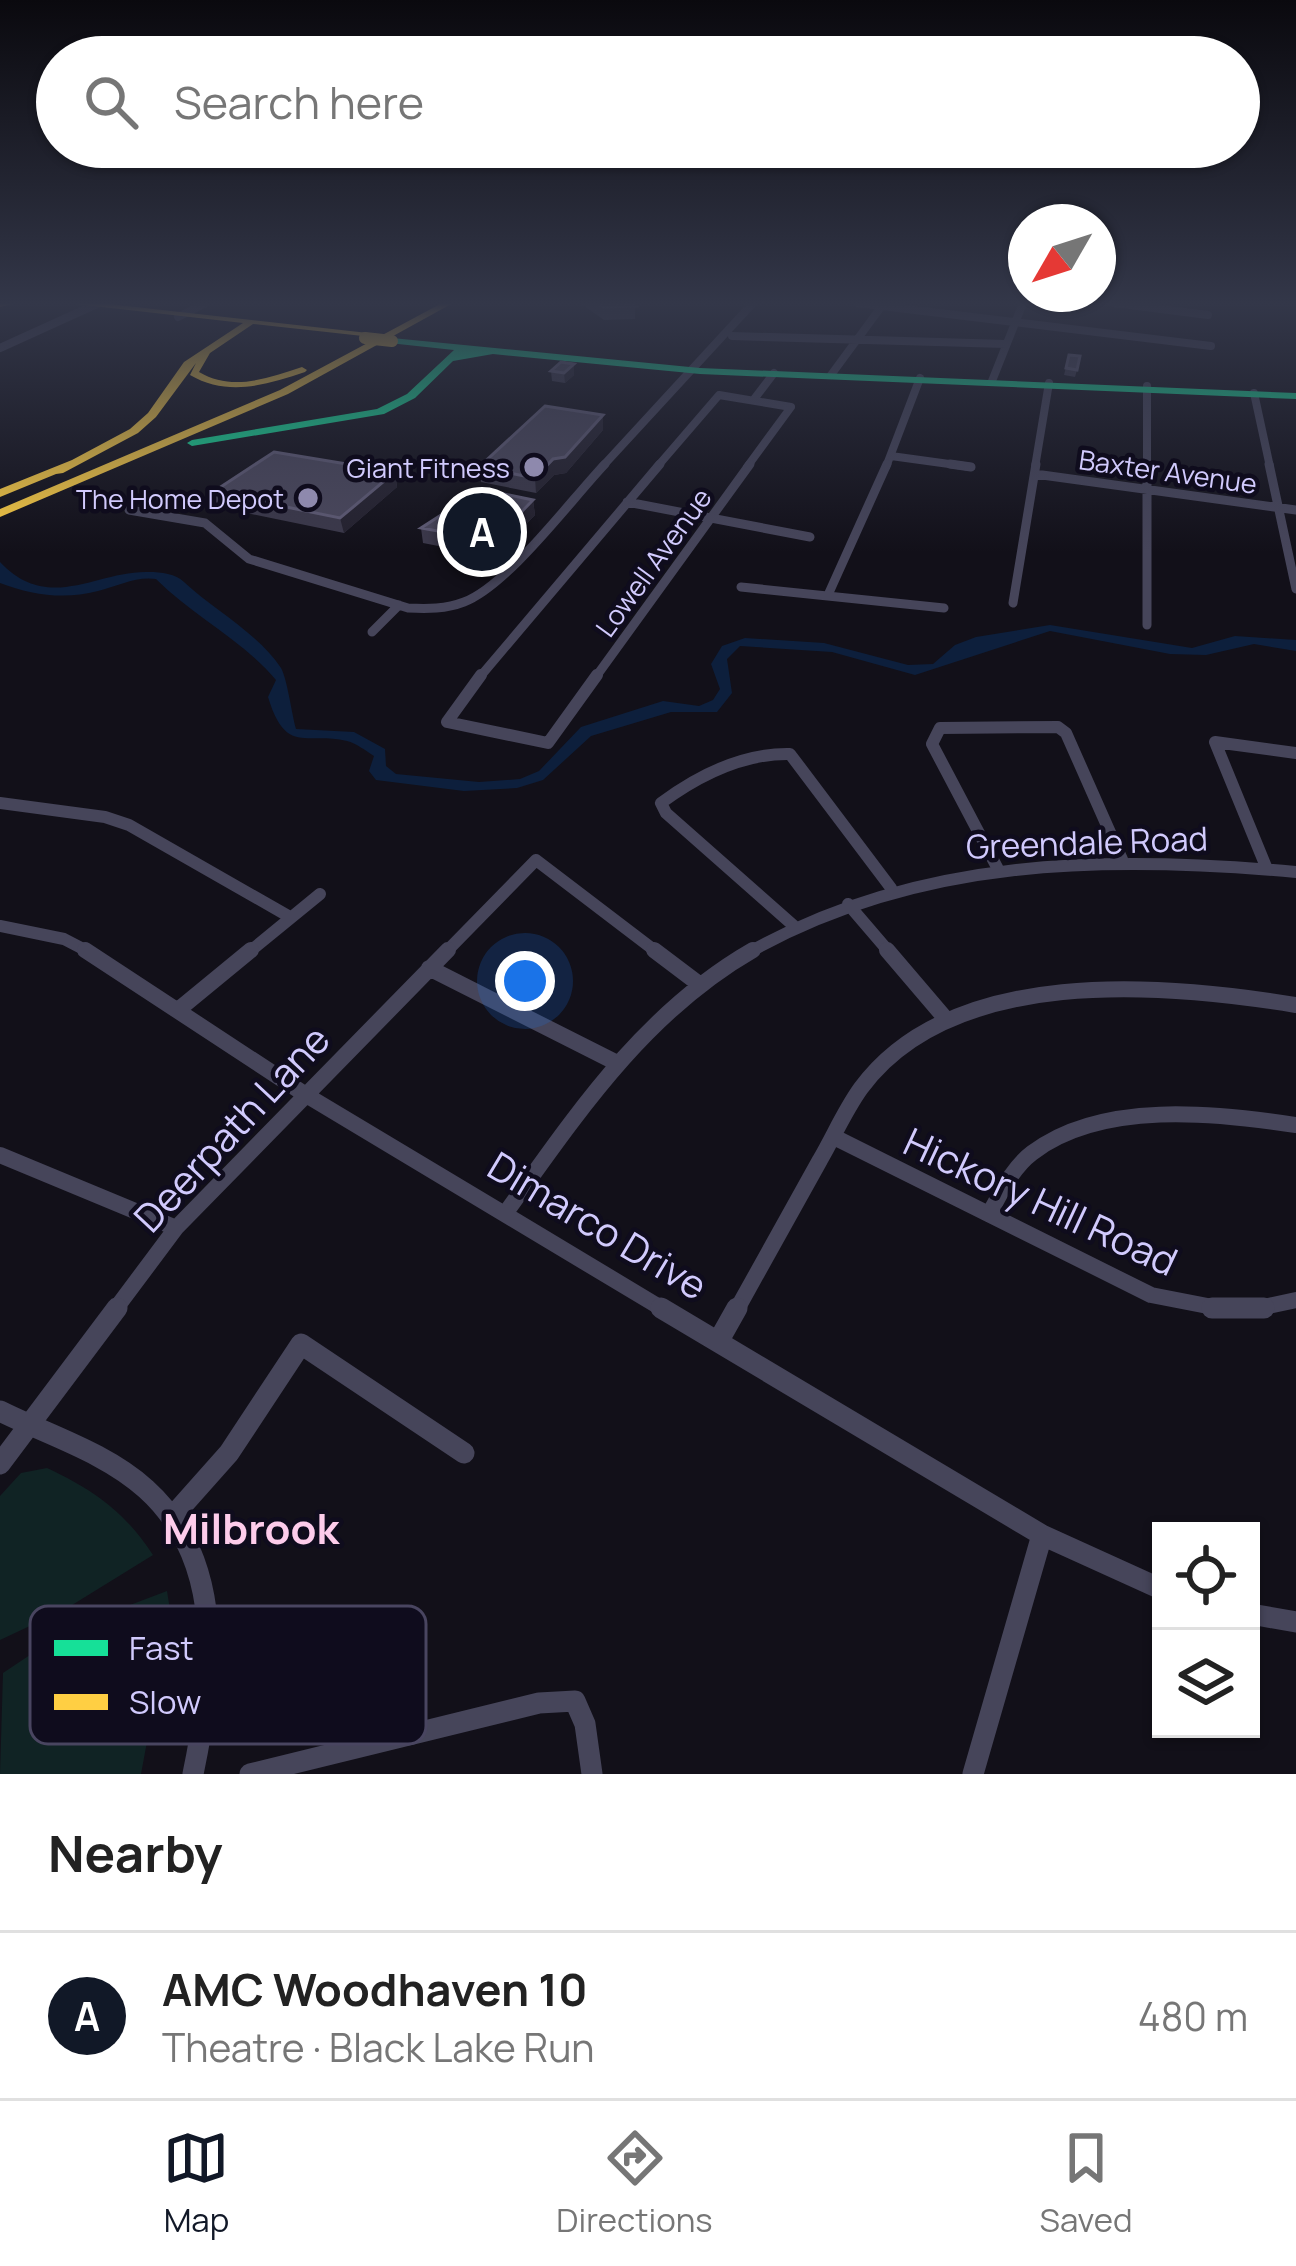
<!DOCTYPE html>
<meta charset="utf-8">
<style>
:root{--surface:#fff;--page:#f6f6f6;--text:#222;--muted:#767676;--line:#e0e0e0;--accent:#111827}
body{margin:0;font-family:Manrope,sans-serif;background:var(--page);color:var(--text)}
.controls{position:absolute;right:36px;bottom:36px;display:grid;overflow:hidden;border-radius:0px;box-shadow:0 3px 9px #0004}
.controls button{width:108px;height:108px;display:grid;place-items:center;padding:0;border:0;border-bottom:3px solid var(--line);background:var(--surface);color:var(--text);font:60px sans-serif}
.compass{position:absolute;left:1008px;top:204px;width:108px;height:108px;border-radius:50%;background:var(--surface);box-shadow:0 3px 9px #0004;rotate:231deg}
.you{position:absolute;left:525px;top:981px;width:42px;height:42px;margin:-30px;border:9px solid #fff;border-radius:50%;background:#1a73e8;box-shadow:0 0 0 18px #1a73e833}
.badge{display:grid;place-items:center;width:78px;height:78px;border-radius:50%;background:var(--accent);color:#fff;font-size:39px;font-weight:700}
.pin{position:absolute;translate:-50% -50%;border:6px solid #fff;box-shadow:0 3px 12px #0006}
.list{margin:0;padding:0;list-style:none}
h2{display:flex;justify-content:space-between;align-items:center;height:156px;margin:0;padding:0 48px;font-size:51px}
h2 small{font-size:39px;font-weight:400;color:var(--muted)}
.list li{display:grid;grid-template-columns:78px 1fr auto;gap:36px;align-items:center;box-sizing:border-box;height:168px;padding:0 48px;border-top:3px solid var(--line)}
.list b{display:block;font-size:45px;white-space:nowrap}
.list p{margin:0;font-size:39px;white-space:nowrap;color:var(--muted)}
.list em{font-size:39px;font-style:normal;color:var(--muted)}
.icon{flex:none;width:66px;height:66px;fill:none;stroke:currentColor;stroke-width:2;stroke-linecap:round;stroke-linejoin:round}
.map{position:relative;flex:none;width:1296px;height:1774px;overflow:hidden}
.search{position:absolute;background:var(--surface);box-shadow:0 3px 9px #0004;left:36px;right:36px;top:36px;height:132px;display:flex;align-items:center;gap:30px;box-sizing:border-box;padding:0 42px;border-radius:66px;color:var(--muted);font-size:45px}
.sheet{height:324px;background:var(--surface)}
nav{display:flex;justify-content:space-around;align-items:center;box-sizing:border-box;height:168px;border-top:3px solid var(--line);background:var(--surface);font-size:33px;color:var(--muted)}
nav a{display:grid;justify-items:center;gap:6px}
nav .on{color:var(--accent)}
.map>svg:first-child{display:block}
</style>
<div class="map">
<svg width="1296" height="1774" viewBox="0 0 1296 1774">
<rect width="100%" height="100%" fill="#121019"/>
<!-- green -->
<path fill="#102324" d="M47 1468C94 1490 125 1512 153 1555L64 1610 0 1640V1496L21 1473Z
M167 1591 179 1666 166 1679 158 1719 151 1720 141 1774H0L3 1673 72 1627Z"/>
<!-- water -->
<path fill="#0d1f3c" d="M0 562C49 614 97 570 149 572 161 572 176 574 184 582 214 610 259 634 281 668 287 678 292 715 296 729L354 732 385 749 386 766 396 774 479 782 520 779 539 771 581 727 663 701 699 706 713 700 720 689 711 664 722 646 745 638 824 643 908 665 933 664 955 645 976 637 1050 625 1192 648 1235 636 1296 640V651L1254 644 1206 655 1170 654 1050 631 915 675 832 652 740 646 727 659 732 693 717 712H671L591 736 543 780 517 788 464 791 376 780 369 771 374 756C366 751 356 743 347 741 306 731 286 756 268 697L276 680C245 642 193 616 156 579 137 576 117 586 98 591 64 600 32 595 0 583Z"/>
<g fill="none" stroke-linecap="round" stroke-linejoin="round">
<!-- street-far4 -->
<path stroke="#46455a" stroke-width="8" d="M857 303 1211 346
M1114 303 1208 315
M178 317 206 303
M732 336 1006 344
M0 348 99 303
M831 375 884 303
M992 381 1023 303
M1147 386V467
M1254 393 1270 467
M755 398 774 373
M891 456 971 467
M602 467 753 303
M657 467 719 395 791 407 747 467
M886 467 920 378
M1035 467 1049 383"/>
<!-- street-far3 -->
<path stroke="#46455a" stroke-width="9" d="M950 464 971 467
M1147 464V625
M1269 464 1296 589
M1035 474 1296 510
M627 502 810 537
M129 510 205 523 249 559 408 608C427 609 446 609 464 602 508 585 570 501 605 464
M741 587 944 608
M828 595 887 464
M1013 603 1036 464
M372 632 399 605
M479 678 660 464
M595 678 750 464"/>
<!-- street-far2 -->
<path stroke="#46455a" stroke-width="12" d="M481 675 447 722 548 743 597 675
M0 803 105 817 129 825 290 917
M1267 869 1215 742 1296 753
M999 871 932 744 940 728 1058 727 1066 733 1124 864
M848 904 890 953
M0 926 64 939 91 953
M794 926 666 813 661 803C699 775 742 753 790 754L891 888
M248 953 320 894
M445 953 536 860 658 953
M748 953C917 857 1107 855 1296 872"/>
<!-- street-far1 -->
<path stroke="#46455a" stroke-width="16" d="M85 950 306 1095 666 1311
M654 950 699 984
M887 950 945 1018
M429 968 617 1063
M178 1010 251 950
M834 1137 1151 1295 1223 1309 1259 1308 1296 1300
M0 1155 176 1228
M507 1211C578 1112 645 1012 753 950
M989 1214C1001 1193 1012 1168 1032 1153 1101 1100 1216 1113 1296 1125
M114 1311 176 1228 448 950
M736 1311C764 1260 792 1210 820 1160 834 1136 845 1110 861 1088 952 965 1162 983 1296 1005"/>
<!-- street -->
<path stroke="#46455a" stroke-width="21" d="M661 1308 1042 1535 1161 1589
M1212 1308H1264
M719 1340 737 1308
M0 1411C48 1435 105 1452 146 1489 227 1562 213 1678 193 1774
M0 1464 117 1308
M173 1516 229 1453 301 1344 464 1453
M1251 1614 1296 1622
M250 1774 539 1703 575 1701 585 1724 592 1774
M973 1774 1042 1535"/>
<!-- fast -->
<path fill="#16e098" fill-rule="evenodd" d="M392 338 700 368 1296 393V399L700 374 493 354 453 361 415 398 384 414 192 446 187 443 192 440 377 409 407 394 454 350 389 343Z"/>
<!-- slow -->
<path fill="#ffcf43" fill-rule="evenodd" d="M0 303H16L0 307Z
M67 303H100L377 334 372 337 253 324 210 353 199 372C233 392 267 378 302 367L307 370 305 372C266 385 228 397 190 375L196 363 156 417 138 433 63 473 56 474 0 497V489L72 460 130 429 148 413 184 362 243 323Z
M442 303H453L288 394 0 517V509L280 390Z"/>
<!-- slow-bridge -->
<path stroke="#ffcf43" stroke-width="12" d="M365 338 392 341"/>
</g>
<!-- wall -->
<path fill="#3b384a" d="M580 303H631L635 306V319L604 320Z
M1069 355 1077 370 1075 377 1064 375Z
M574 364V375L565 383 552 381 551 371Z
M603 430 566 473 554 475 536 493 481 482 479 467Z
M395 472 397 487 344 533 217 507 213 492Z
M533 500 535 515 495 557 423 543 421 528Z"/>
<!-- shaded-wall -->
<path fill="#24212e" d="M574 364V375L565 383 564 373Z
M603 415V430L566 473 554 475 536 493 535 478Z
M395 472 397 487 344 533 340 518Z
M533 500 535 515 495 557 493 541Z"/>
<!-- building -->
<path fill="#4b485d" stroke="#605c76" stroke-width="3" d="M598 303H631L635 306 603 307Z
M1069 355 1080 356 1077 370 1066 368Z
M561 362 574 364 564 373 551 371Z
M545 406 603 415 565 457 553 459 535 478 479 467Z
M274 452 395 472 340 518 213 492Z
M490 491 533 500 493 541 421 528 452 508 477 504Z"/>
<!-- sky -->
<linearGradient id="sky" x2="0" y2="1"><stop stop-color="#0a090e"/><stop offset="0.55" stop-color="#333749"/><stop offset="1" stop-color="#333749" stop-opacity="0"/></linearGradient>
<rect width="1296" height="552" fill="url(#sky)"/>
<!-- markers -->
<g fill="#8e89ad" stroke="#0f0c1d" stroke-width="4.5">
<circle cx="534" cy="467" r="12"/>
<circle cx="308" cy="498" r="12"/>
</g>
<g text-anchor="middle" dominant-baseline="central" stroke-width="9" stroke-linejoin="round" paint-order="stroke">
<!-- far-poi labels -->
<g font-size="27" fill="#d1cafd" stroke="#0f0c1d" text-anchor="end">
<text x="510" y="467">Giant Fitness</text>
<text x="284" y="498">The Home Depot</text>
</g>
<!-- far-street labels -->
<g font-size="27" fill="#d1cafd" stroke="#0f0c1d">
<text transform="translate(1168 471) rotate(8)">Baxter Avenue</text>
<text transform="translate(653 562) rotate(-54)">Lowell Avenue</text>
</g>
<!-- street labels -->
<g font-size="33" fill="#d1cafd" stroke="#0f0c1d">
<text transform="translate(1087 842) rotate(-2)">Greendale Road</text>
</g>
<!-- near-street labels -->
<g font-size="39" fill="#d1cafd" stroke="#0f0c1d">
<text transform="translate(231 1128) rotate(-47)">Deerpath Lane</text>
<text transform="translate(1041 1201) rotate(25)">Hickory Hill Road</text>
<text transform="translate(598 1225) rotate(31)">Dimarco Drive</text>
</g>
<!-- near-neighbourhood labels -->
<g font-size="42" font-weight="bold" fill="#fdcceb" stroke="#0f0c1d">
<text x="251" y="1528">Milbrook</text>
</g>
</g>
<!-- legend -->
<rect x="30" y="1606" width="396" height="138" rx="18" fill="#0f0c1d" stroke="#494560" stroke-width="3"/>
<rect x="54" y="1640" width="54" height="16" fill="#16e098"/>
<rect x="54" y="1694" width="54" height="16" fill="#ffcf43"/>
<g font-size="33" fill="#d1cafd">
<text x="129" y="1660">Fast</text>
<text x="129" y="1714">Slow</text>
</g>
</svg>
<div class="controls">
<button><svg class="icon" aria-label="locate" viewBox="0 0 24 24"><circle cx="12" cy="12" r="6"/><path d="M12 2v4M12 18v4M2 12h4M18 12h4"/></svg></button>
<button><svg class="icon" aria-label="layers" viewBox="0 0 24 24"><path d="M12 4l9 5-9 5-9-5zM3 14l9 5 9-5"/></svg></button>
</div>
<svg class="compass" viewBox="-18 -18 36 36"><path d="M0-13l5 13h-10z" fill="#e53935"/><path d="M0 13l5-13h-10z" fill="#767676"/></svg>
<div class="you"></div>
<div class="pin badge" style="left:482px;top:532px">A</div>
<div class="search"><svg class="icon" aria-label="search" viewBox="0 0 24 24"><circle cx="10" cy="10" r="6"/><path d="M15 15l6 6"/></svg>Search here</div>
</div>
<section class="sheet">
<h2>Nearby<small></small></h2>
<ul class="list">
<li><span class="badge">A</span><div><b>AMC Woodhaven 10</b><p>Theatre · Black Lake Run</p></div><em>480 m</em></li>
</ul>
</section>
<nav>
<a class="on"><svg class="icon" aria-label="map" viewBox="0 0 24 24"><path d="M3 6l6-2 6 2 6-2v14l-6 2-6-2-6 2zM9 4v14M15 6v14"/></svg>Map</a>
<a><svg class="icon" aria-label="directions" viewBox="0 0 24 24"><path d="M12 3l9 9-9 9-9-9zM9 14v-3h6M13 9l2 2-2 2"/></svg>Directions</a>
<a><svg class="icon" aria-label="saved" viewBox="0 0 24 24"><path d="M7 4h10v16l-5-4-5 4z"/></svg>Saved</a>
</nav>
